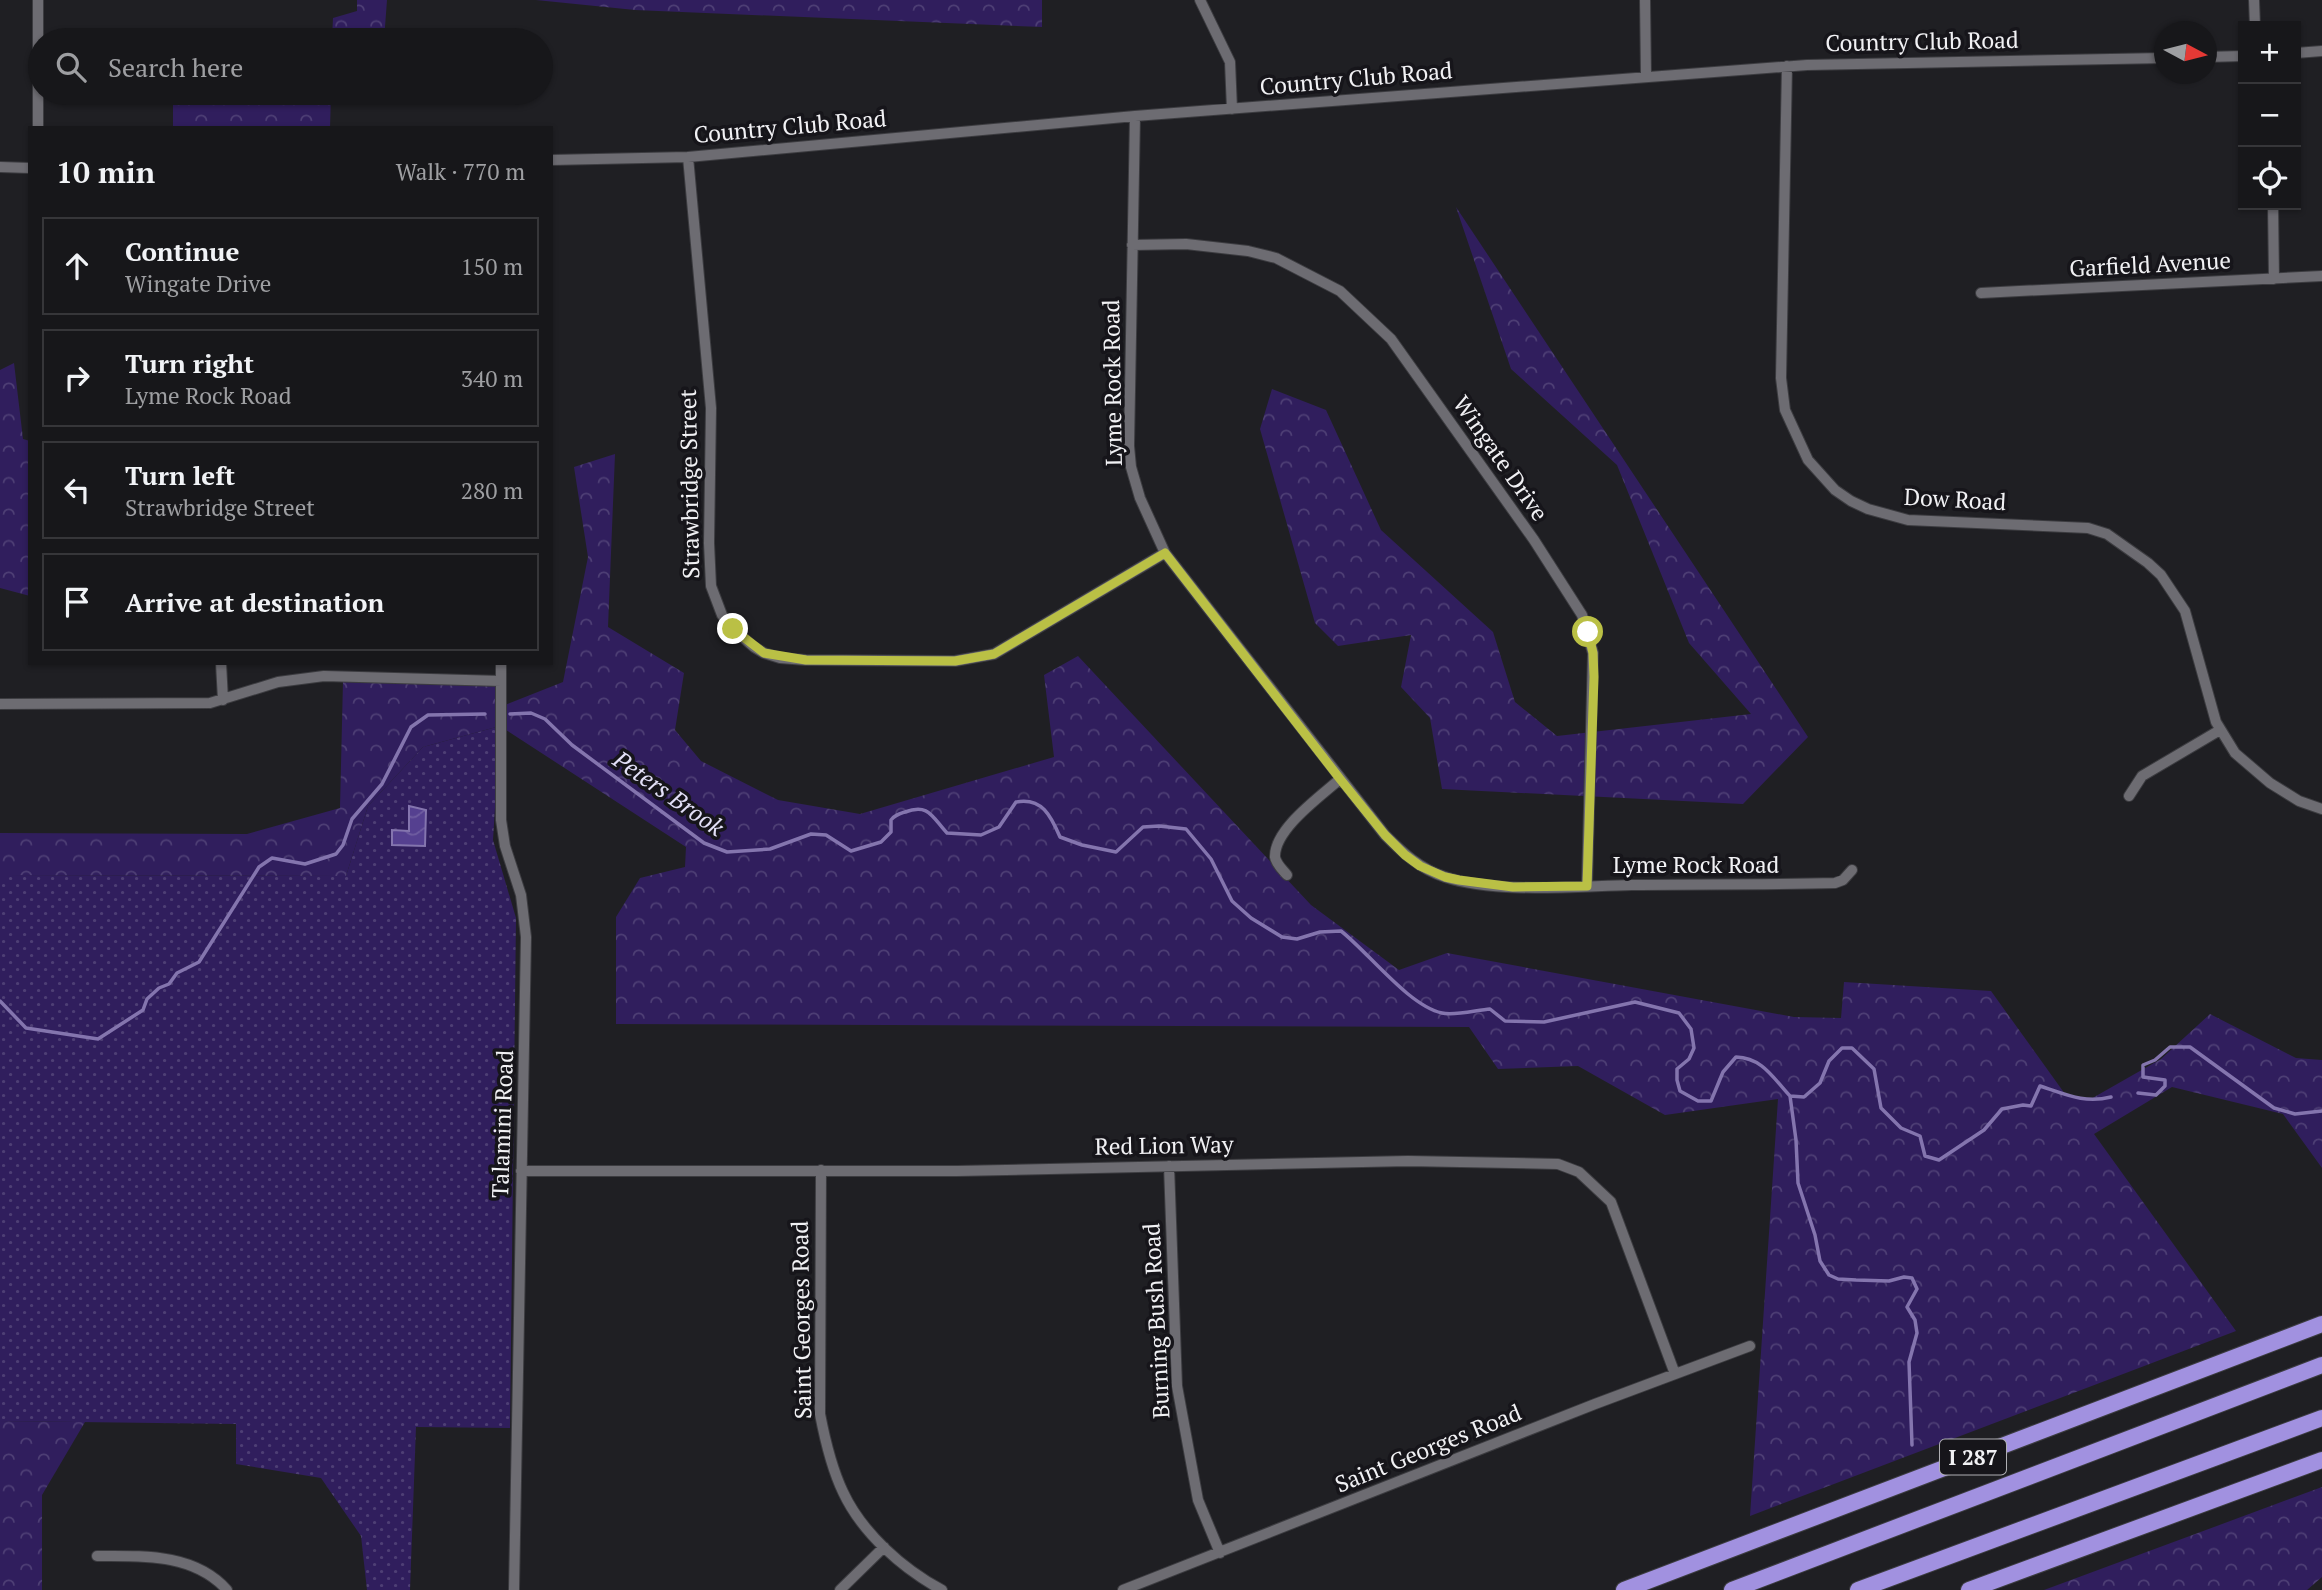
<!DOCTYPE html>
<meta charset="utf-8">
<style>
:root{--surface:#17171a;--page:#202023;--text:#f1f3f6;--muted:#9e9fa2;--line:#363639}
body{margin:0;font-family:"PT Serif",serif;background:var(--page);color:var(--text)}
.controls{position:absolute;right:21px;top:21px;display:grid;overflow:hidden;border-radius:0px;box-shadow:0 2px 5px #0004}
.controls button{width:63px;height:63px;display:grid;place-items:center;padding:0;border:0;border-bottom:2px solid var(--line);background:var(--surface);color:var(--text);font:35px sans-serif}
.compass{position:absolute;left:2154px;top:21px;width:63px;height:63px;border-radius:50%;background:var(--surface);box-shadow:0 2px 5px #0004;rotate:97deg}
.stop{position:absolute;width:21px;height:21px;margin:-16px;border:5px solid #bac045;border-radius:50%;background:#fff}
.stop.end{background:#bac045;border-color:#fff;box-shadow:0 2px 7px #0008}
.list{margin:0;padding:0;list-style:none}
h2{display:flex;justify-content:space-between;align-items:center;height:91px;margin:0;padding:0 28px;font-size:30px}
h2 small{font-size:23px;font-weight:400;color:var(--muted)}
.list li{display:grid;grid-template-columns:46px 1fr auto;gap:21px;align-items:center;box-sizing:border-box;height:98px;margin:0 14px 14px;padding:0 14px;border:2px solid var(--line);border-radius:0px}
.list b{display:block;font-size:26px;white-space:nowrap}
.list p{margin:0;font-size:23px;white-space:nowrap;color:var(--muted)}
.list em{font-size:23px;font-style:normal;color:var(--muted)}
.icon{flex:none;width:38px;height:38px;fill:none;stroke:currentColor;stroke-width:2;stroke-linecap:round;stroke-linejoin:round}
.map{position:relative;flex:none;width:2322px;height:1590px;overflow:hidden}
.search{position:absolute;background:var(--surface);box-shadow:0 2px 5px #0004;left:28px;top:28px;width:525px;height:77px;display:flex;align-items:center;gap:18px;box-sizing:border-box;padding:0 24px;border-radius:38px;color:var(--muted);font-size:26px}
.panel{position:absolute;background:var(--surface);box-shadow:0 2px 5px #0004;left:28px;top:126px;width:525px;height:539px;border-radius:0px}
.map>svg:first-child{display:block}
</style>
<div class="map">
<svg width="2322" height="1590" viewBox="0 0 2322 1590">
<defs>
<pattern id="grass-dots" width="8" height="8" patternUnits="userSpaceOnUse" patternTransform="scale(1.75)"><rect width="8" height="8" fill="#301e5d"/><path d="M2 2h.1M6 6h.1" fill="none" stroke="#4e3f75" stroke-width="1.8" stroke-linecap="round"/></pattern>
<pattern id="forest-crowns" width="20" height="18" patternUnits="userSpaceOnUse" patternTransform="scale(1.75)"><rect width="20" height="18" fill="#301e5d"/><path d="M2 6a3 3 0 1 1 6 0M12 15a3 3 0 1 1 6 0" fill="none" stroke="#4e3f75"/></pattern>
<pattern id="water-waves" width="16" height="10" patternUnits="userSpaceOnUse" patternTransform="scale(1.75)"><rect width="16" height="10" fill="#554090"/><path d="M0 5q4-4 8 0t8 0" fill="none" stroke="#6e5ca0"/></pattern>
</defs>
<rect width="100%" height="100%" fill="#1f1f23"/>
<!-- grass -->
<path fill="url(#grass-dots)" d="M500 726 493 840 516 918 510 1428 416 1427 410 1590H367L361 1536 321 1478 236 1464V1424L0 1421V875L346 876 368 806 423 747Z"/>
<!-- forest -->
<path fill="url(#forest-crowns)" d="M357 0H387L384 40H332L333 18 357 11Z
M536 0H1042V27L635 10Z
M173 93H331L330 128H173Z
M1456 207 1808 737 1743 804 1442 789 1430 718 1401 687 1411 635 1338 646 1315 623 1260 429 1272 389 1326 410 1381 530 1493 632 1515 702 1557 736 1751 714 1689 643 1617 465 1511 369Z
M14 363 23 439 30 441V596L0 588V370Z
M615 454 608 627 684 673 675 730 701 761 778 800 860 814 1054 757 1044 675 1078 656 1311 905 1399 970 1447 953 1794 1017 1841 1018 1844 982 1991 991 2065 1094 2089 1100 2161 1059 2210 1014 2296 1058 2322 1060V1168L2283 1114 2172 1087 2094 1134 2236 1331 1750 1516 1778 1099 1665 1115 1578 1066 1498 1069 1469 1027 616 1024V917L640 878 685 867 686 847 500 726 423 747 368 806 346 876 0 875V833L247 834 340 808 343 681 501 678 500 707 563 682 588 557 574 467Z
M0 1421 85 1422 42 1495V1590H0Z
M2322 1487V1577L2307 1590H2044Z"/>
<!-- water -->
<path fill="url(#water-waves)" stroke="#8475ae" stroke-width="2" d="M409 806 426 810 425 846 392 845V830L409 831Z"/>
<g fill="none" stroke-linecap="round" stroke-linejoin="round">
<!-- stream -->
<path stroke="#8475ae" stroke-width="3.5" d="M510 714 531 713 545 719 572 745 704 843 727 852 770 849 811 834 826 835 851 851 881 842 891 832V820C895 815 899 814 905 812 929 803 932 817 947 833L981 835 999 827 1016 802C1042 797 1051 816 1060 837L1082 845 1116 852 1143 827 1159 826 1186 829 1211 859 1232 901 1251 918 1282 937 1297 939 1320 932 1341 931C1369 953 1409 1006 1442 1013 1454 1016 1477 1010 1490 1009L1505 1021 1544 1022 1635 1002 1679 1013 1691 1029 1694 1048 1689 1059 1677 1069V1080L1680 1091 1698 1101H1711L1723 1072 1736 1057C1763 1058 1773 1078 1790 1096L1804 1097 1820 1083 1829 1061 1842 1048H1852L1874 1069 1881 1108 1901 1128 1920 1136 1925 1156 1939 1160 1984 1130 2002 1109 2023 1105 2031 1106 2040 1086C2065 1094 2084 1104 2111 1097
M0 1001 26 1028 98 1039 143 1010 147 999 159 988 169 984 177 973 199 962 259 867 272 858 305 864 336 854 343 845 352 819 382 784 411 727 428 715 485 714
M2138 1093 2156 1095 2165 1086V1080L2143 1077V1065L2155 1060 2170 1047H2190L2274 1108 2295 1114 2322 1111
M1790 1096 1796 1140 1798 1183 1815 1235 1820 1261 1829 1275 1838 1279 1856 1280 1889 1281 1904 1277 1912 1278 1917 1289 1907 1307 1915 1320 1917 1333 1909 1362 1912 1445"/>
<!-- minor casing -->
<g stroke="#3c3c40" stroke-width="12">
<path id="minor" d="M38 0V128
M1200 0 1230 62 1232 109
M1645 0 1646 76
M2254 0 2255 26
M2296 53 2322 51
M2206 57 2243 56
M1787 66 1781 378 1785 410 1808 460 1835 490 1851 501 1868 509 1908 520 2088 528 2107 534 2148 563 2161 575 2185 611 2216 722 2235 753 2270 783 2299 801 2322 809
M1135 116 1129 446 1131 467 1140 498 1165 553 1385 835C1403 853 1420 869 1445 877 1497 894 1577 886 1632 885 1700 884 1767 885 1835 883L1843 880 1852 870
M688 157 711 408 709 543 711 586 722 615 733 629 754 647 764 653 780 658 806 660 955 661 994 654 1165 553
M551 160 688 157 1135 116 1807 65 2164 58
M0 167 30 168
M2273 205 2274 279
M1132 245 1186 244 1248 251 1276 258 1340 291 1391 339 1534 540 1582 615 1593 653 1587 886
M1981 293 2322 276
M221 663 223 700
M501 663V820L505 846 521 895 526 937 514 1590
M0 704 210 703 278 682 324 676 501 681
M2129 796 2142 776 2220 730
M1287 875C1283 870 1276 864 1275 857 1274 829 1321 796 1340 779
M1169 1166 1177 1386 1198 1500 1220 1553
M821 1170 820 1414C825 1440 831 1467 843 1492 862 1533 903 1569 942 1590
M521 1171H957L1408 1161 1558 1164 1579 1172 1611 1202 1675 1374
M97 1556C142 1556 194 1553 227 1590
M840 1590 884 1547
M1123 1590 1595 1404 1750 1346"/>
</g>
<!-- highway casing -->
<g stroke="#3c3c40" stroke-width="18">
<path id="highway" d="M1624 1590 2322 1324
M1732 1590 2322 1365
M1858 1590 2322 1418
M1969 1590 2322 1460"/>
</g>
<!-- minor -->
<use href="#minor" stroke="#6d6c72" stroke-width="10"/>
<!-- highway -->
<use href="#highway" stroke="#a191e0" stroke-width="16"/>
</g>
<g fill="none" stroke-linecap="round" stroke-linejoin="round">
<!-- route -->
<path stroke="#bac045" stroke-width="9" d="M733 629 764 653 806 660 955 661 994 654 1165 553 1340 779 1385 835 1405 855 1420 866 1445 877 1459 880 1513 887 1587 886 1594 677 1593 653 1588 632"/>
</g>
<g text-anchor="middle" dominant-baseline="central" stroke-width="7" stroke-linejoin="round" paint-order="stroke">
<!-- shield labels -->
<rect fill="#16151a" stroke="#afafb3" stroke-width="2" x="1940" y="1439.5" width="66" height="35" rx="5"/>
<g font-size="21" font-weight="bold" fill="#f1f1f4">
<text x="1973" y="1457">I 287</text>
</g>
<!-- street labels -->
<g font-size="23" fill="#f1f1f4" stroke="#16151a">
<text transform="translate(1922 41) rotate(-1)">Country Club Road</text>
<text transform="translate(1356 78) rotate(-5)">Country Club Road</text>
<text transform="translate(790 126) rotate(-5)">Country Club Road</text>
<text transform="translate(2150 264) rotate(-3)">Garfield Avenue</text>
<text transform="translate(1112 383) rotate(-91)">Lyme Rock Road</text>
<text transform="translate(1501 458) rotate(55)">Wingate Drive</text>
<text transform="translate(689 484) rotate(-91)">Strawbridge Street</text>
<text transform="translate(1955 499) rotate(3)">Dow Road</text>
<text x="1696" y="864">Lyme Rock Road</text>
<text transform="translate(502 1124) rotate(-88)">Talamini Road</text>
<text transform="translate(1164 1145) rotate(-1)">Red Lion Way</text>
<text transform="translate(801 1320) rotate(-91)">Saint Georges Road</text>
<text transform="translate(1156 1321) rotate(-93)">Burning Bush Road</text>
<text transform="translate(1428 1448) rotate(-22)">Saint Georges Road</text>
</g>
<!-- water labels -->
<g font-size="24" font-style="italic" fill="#e3e0f7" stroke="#16151a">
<text transform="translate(669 793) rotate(35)">Peters Brook</text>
</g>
</g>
</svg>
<div class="controls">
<button>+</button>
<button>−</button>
<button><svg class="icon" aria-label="locate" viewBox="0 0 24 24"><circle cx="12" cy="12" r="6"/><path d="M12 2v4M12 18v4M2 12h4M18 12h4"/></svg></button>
</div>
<svg class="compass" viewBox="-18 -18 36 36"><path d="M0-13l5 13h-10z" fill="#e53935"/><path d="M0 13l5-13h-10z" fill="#9e9fa2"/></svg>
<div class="stop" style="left:1588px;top:632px"></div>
<div class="stop end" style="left:733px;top:629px"></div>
<div class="search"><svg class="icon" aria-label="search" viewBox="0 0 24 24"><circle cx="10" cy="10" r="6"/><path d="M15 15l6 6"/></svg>Search here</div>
<section class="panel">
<h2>10 min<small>Walk · 770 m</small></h2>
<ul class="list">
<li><svg class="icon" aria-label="ahead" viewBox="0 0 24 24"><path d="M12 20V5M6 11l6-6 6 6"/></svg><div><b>Continue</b><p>Wingate Drive</p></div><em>150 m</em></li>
<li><svg class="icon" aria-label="right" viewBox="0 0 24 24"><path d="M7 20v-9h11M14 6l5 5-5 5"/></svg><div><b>Turn right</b><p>Lyme Rock Road</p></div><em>340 m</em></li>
<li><svg class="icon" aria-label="left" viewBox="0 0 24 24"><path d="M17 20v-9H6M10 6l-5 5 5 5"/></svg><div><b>Turn left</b><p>Strawbridge Street</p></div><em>280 m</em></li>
<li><svg class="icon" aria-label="arrive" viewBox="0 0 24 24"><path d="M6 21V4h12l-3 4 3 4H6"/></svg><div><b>Arrive at destination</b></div></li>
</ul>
</section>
</div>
